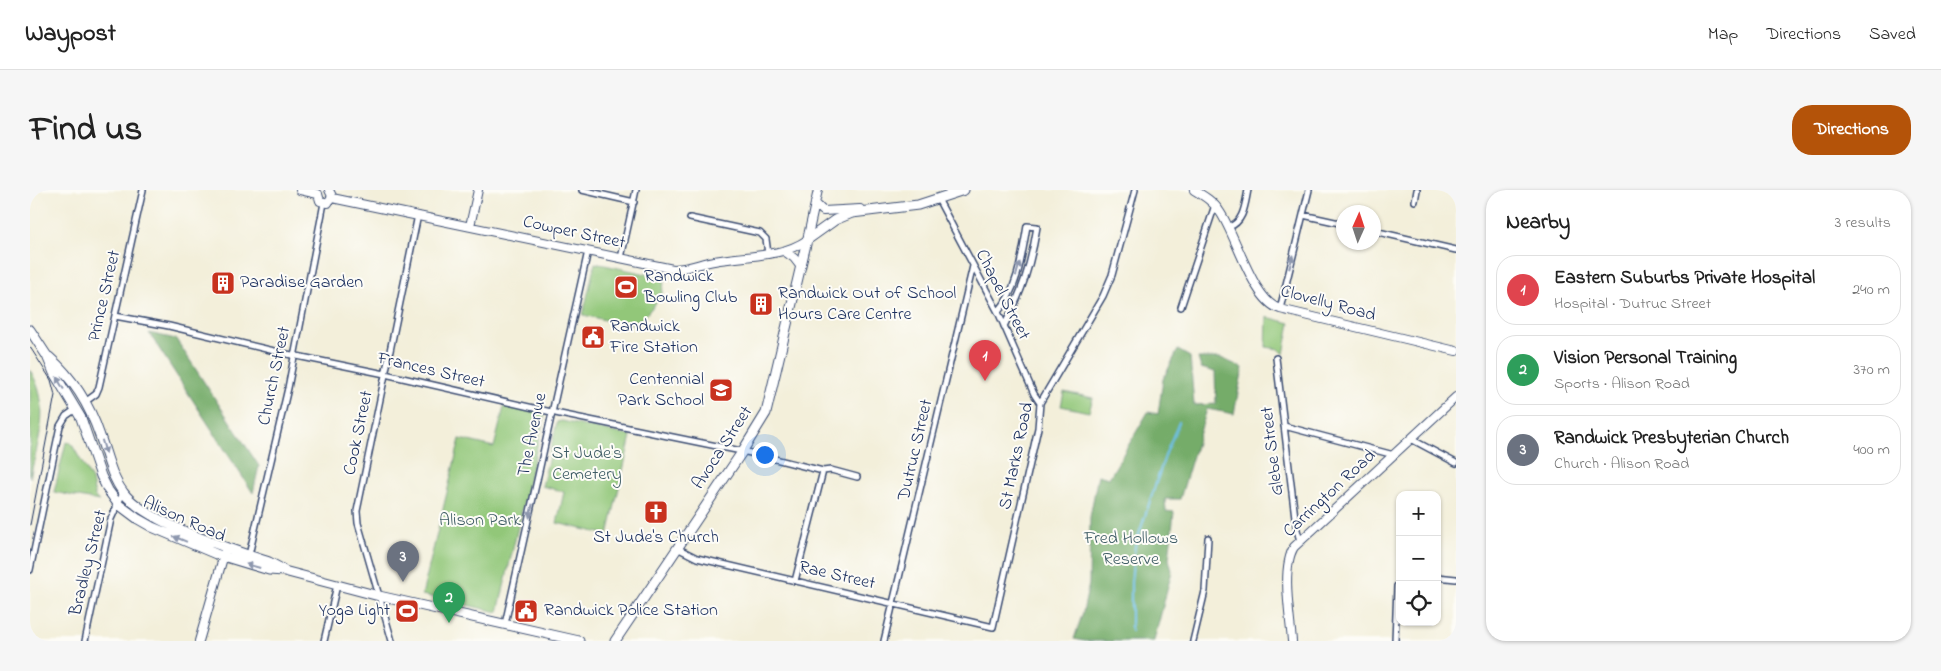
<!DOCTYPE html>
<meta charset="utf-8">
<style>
:root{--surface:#fff;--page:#f6f6f6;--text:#222;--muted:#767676;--line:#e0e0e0;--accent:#b45309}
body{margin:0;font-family:"Indie Flower",sans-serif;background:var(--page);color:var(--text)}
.controls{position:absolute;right:15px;bottom:15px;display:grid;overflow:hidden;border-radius:10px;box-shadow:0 1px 4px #0004}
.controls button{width:45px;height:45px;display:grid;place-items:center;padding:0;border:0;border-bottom:1px solid var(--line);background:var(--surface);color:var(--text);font:25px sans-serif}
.compass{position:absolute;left:1306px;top:15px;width:45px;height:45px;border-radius:50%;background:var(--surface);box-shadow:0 1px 4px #0004;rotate:3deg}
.you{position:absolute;left:734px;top:264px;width:18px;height:18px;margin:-12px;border:4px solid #fff;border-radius:50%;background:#1a73e8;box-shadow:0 0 0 8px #1a73e833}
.badge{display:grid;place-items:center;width:32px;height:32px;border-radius:50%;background:var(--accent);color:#fff;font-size:16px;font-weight:700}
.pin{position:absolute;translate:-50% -41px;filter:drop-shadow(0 1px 2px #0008)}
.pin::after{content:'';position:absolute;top:26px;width:18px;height:15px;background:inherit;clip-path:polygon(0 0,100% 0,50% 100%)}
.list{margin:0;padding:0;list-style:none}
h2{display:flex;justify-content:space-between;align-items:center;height:65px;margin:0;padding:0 20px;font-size:21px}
h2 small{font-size:16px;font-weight:400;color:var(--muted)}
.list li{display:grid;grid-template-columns:32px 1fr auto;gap:15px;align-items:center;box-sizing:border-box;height:70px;margin:0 10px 10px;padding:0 10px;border:1px solid var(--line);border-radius:20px}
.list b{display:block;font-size:19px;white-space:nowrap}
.list p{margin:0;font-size:16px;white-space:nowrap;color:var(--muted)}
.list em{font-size:16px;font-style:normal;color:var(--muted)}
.icon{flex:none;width:28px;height:28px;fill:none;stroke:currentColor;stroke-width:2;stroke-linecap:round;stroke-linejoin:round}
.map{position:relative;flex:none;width:1426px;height:451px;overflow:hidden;border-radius:20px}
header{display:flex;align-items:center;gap:30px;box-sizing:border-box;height:70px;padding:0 25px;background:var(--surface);border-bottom:1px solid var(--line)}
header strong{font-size:24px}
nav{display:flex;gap:28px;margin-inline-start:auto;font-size:18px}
.intro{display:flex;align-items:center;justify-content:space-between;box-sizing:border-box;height:120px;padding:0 30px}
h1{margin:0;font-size:35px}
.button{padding:12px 22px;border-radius:20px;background:var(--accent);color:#fff;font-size:18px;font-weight:700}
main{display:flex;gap:30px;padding:0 30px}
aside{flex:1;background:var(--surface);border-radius:20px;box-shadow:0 1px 4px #0004}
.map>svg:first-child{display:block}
</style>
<header>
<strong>Waypost</strong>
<nav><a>Map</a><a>Directions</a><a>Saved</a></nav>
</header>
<div class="intro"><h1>Find us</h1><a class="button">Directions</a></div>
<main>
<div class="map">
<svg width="1426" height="451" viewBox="0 0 1426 451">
<rect width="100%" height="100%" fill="#fdfcf7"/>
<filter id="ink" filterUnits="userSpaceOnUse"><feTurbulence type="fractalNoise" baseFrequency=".02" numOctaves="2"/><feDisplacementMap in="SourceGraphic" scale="10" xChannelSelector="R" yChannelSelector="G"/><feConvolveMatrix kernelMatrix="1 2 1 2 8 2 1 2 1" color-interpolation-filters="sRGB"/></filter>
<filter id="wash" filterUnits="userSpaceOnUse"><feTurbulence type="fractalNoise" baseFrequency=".0096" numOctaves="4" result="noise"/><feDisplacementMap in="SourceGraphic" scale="20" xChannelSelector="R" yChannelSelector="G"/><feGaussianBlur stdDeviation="1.12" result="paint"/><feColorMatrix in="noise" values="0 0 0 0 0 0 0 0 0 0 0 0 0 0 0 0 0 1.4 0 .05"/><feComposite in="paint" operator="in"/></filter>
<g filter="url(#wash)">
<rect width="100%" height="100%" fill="#f3efda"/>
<!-- green -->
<path fill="#92c779" stroke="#567b6c" d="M565 73 635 88 631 107 613 128 597 135 553 125Z
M1237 127 1260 133 1254 164 1249 159 1236 157Z
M0 180C22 216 8 250 0 288Z
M1034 202 1063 208 1059 222 1031 216Z
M475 213 515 223 468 422 392 405 430 249 464 257Z
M532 231 601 246 578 345 527 333 534 302 512 296 527 232Z
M36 252 41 253 62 290 65 307 69 311 24 302Z"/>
<!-- forest -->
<path fill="#75ac69" stroke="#486e64" d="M119 143 146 149 229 276 223 303Z
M1148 160 1160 167 1164 215 1186 214 1185 182 1171 178 1168 168H1191L1213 178 1204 224 1177 219 1150 309H1135L1136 321 1144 322 1139 369 1142 381 1124 451H1055L1044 449 1053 422 1059 394 1060 327 1068 285 1079 288 1118 222 1128 224 1133 189Z"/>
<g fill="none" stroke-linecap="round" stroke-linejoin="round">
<!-- stream -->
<path stroke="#6ec1ea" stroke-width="2" d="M1101 441V392L1105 356 1136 263 1149 232"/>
</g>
</g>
<g filter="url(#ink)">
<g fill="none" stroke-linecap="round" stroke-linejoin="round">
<!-- street casing -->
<g stroke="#3b4c71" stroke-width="8">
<path id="street" d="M552 0 604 12
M908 9 968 122 1004 204 1010 213
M1385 11 1387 0
M1273 25 1314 34
M660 28 730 43 736 49 738 64
M1199 37C1214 32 1215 14 1218 0
M1344 41 1426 60
M591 68 606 0
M1151 117 1185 15
M1250 119 1279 0
M968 122C988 99 992 65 997 36L1007 37C1001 74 992 103 974 136
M85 126 139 136 257 164 355 184 530 224 721 263 793 281 801 280 827 287
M1246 168 1266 336 1270 351
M55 212 66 204 69 197 113 0
M1254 236 1364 265
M1381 249 1426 273
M647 358 667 368 963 437 1008 238 1010 213 1073 106 1082 85 1105 0
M219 365 258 198 294 13
M0 380 30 236 36 226 46 219
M1407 387 1426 389
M765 391 793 281
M475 434 558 61
M55 451 81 329 93 303
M294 451 307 395
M362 451 328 333 327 321 388 25
M854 451 943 76
M1163 451 1175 401 1178 348
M1365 451 1367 396 1370 393"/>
</g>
<!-- secondary casing -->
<g stroke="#3b4c71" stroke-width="10">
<path id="secondary" d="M270 0 288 4
M1164 0C1174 6 1184 12 1190 22 1207 47 1223 111 1250 119L1426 161
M288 4 290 11 298 13 302 6 299 0
M302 8 643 79C657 79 671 73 684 71 715 65 751 68 777 50L788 0
M785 13 793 21 830 19
M440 36 448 0
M754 61 764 68 771 77
M169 451 195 361
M1262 451C1260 426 1251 378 1264 357L1426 207"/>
</g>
<!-- primary casing -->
<g stroke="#3b4c71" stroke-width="11">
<path id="primary" d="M0 140 17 166 24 183 51 228 71 286 78 300 88 314 108 329 122 337 186 364 239 380 254 381 349 406 549 451
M19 167C43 188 60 216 70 246 77 265 81 286 93 302 114 332 203 360 239 372L252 379
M585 451 712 262 736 223 777 50 805 30 822 23 888 15 934 0"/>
</g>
<!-- street -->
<use href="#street" stroke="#fff" stroke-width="5"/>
<!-- secondary -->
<use href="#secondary" stroke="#fff" stroke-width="8"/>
<!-- primary -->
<use href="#primary" stroke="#fff" stroke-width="9"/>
<!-- tram -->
<path stroke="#1b2f5e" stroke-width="1" d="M0 157 21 190 25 205 0 335"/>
</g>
<!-- one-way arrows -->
<defs><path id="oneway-solid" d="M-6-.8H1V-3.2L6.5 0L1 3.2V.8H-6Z" transform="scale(1.25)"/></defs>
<g fill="#8d97ae">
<use href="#oneway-solid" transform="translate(1261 72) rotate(-76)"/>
<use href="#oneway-solid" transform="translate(988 79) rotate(-74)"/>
<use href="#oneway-solid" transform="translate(30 193) rotate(-121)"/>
<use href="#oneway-solid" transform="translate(74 257) rotate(73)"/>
<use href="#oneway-solid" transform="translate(501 321) rotate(103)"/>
<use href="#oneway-solid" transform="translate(150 349) rotate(-158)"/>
<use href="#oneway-solid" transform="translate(223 376) rotate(-164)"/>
</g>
</g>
<!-- icons -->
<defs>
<g id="building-square" transform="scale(1.25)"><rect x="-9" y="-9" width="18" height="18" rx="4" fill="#c8321e" stroke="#fdfcf7"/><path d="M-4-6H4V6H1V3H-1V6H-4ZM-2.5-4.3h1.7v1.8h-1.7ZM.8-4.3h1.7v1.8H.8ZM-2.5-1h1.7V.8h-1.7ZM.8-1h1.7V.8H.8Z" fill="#fff"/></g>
<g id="stadium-square" transform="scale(1.25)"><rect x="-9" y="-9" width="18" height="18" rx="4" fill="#c8321e" stroke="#fdfcf7"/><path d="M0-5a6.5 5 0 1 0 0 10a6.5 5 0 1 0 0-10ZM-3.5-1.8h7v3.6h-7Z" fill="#fff"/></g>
<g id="civic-square" transform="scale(1.25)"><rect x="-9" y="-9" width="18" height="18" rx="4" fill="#c8321e" stroke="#fdfcf7"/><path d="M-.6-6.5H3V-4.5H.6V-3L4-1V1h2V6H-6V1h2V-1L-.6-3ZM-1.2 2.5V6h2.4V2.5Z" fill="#fff"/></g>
<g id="school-square" transform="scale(1.25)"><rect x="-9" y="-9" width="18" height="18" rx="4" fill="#c8321e" stroke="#fdfcf7"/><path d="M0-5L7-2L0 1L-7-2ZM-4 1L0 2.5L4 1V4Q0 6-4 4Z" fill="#fff"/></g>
<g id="church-square" transform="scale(1.25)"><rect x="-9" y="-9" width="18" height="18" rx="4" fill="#c8321e" stroke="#fdfcf7"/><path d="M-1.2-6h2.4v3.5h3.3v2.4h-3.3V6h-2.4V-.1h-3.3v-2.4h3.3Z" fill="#fff"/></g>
</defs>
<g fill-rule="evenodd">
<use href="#building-square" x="193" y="93"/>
<use href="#stadium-square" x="596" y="97"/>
<use href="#building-square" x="731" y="114"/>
<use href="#civic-square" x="563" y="147"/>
<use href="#school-square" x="691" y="200"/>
<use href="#church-square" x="626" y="322"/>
<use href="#stadium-square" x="377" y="421"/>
<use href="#civic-square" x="496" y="421"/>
</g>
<g text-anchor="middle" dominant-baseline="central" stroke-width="4" stroke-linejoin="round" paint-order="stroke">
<!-- street labels -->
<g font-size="18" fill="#1b2f5e" stroke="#fdfcf7">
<text transform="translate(544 43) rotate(12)">Cowper Street</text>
<text transform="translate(972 105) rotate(63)">Chapel Street</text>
<text transform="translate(75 106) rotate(-77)">Prince Street</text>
<text transform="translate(1298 114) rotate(15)">Clovelly Road</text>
<text transform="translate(401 181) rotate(13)">Frances Street</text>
<text transform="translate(245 186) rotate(-78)">Church Street</text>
<text transform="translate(329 243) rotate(-78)">Cook Street</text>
<text transform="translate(503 245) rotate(-78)">The Avenue</text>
<text transform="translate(693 258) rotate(-57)">Avoca Street</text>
<text transform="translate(886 260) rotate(-77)">Dutruc Street</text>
<text transform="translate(1243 261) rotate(-97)">Glebe Street</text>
<text transform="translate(987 266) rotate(-78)">St Marks Road</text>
<text transform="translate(1300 304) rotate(-43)">Carrington Road</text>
<text transform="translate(154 330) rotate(24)">Alison Road</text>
<text transform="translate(59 373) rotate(-76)">Bradley Street</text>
<text transform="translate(807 386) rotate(13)">Rae Street</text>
</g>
<!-- poi labels -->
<g font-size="18" fill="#1b2f5e" stroke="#fdfcf7" text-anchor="start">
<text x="614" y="87">Randwick<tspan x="614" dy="21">Bowling Club</tspan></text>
<text x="210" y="93">Paradise Garden</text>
<text x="748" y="104">Randwick Out of School<tspan x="748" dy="21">Hours Care Centre</tspan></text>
<text x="580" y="137">Randwick<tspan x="580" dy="21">Fire Station</tspan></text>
<text x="674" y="190" text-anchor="end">Centennial<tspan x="674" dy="21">Park School</tspan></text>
<text x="626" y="348" text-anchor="middle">St Jude's Church</text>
<text x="360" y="421" text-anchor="end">Yoga Light</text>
<text x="514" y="421">Randwick Police Station</text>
</g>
<!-- park labels -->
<g font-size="18" fill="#3f5d66" stroke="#fdfcf7">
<text x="557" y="264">St Jude's<tspan x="557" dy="21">Cemetery</tspan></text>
<text x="450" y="331">Alison Park</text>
<text x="1101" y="349">Fred Hollows<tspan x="1101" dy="21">Reserve</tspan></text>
</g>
</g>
</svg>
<div class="controls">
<button>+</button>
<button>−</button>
<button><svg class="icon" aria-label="locate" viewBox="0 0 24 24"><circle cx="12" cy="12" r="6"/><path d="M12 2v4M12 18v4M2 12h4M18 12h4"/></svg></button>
</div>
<svg class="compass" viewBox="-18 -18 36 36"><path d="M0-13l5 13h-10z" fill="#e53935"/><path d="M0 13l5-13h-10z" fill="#767676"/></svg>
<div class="you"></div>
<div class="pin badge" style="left:955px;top:191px;background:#e0444e">1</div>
<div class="pin badge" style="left:419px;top:433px;background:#2e9e5b">2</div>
<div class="pin badge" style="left:373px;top:392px;background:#6b7280">3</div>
</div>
<aside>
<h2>Nearby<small>3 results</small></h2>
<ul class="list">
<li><span class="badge" style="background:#e0444e">1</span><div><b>Eastern Suburbs Private Hospital</b><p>Hospital · Dutruc Street</p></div><em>240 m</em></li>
<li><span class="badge" style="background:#2e9e5b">2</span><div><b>Vision Personal Training</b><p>Sports · Alison Road</p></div><em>370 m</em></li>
<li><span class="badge" style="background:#6b7280">3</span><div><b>Randwick Presbyterian Church</b><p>Church · Alison Road</p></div><em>400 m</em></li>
</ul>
</aside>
</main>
